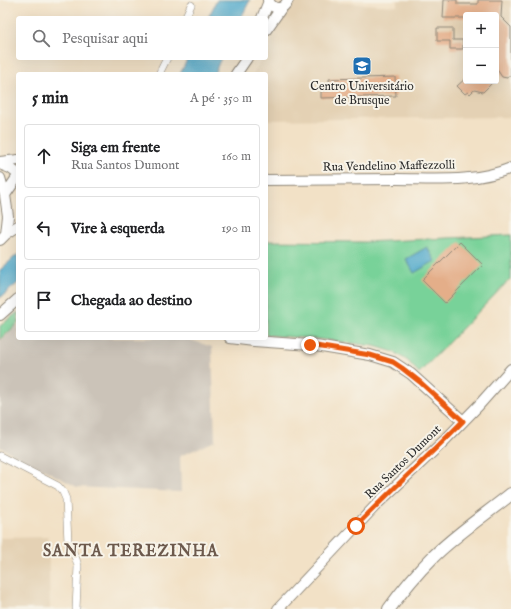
<!DOCTYPE html>
<html lang="pt">
<meta charset="utf-8">
<style>
:root{--surface:#fff;--page:#f2f2f2;--text:#202124;--muted:#757577;--line:#e0e0e0}
body{margin:0;font-family:"IM FELL English",serif;background:var(--page);color:var(--text)}
.controls{position:absolute;right:12px;top:12px;display:grid;overflow:hidden;border-radius:4px;box-shadow:0 4px 16px #0002}
.controls button{width:36px;height:36px;display:grid;place-items:center;padding:0;border:0;border-bottom:1px solid var(--line);background:var(--surface);color:var(--text);font:20px sans-serif}
.stop{position:absolute;width:12px;height:12px;margin:-9px;border:3px solid #ea580c;border-radius:50%;background:#fff}
.stop.end{background:#ea580c;border-color:#fff;box-shadow:0 1px 4px #0008}
.list{margin:0;padding:0;list-style:none}
h2{display:flex;justify-content:space-between;align-items:center;height:52px;margin:0;padding:0 16px;font-size:17px}
h2 small{font-size:13px;font-weight:400;color:var(--muted)}
.list li{display:grid;grid-template-columns:26px 1fr auto;gap:12px;align-items:center;box-sizing:border-box;height:64px;margin:0 8px 8px;padding:0 8px;border:1px solid var(--line);border-radius:4px}
.list b{display:block;font-size:15px;white-space:nowrap}
.list p{margin:0;font-size:13px;white-space:nowrap;color:var(--muted)}
.list em{font-size:13px;font-style:normal;color:var(--muted)}
.icon{flex:none;width:22px;height:22px;fill:none;stroke:currentColor;stroke-width:2;stroke-linecap:round;stroke-linejoin:round}
.map{position:relative;flex:none;width:511px;height:609px;overflow:hidden}
.search{position:absolute;background:var(--surface);box-shadow:0 4px 16px #0002;left:16px;top:16px;width:252px;height:44px;display:flex;align-items:center;gap:10px;box-sizing:border-box;padding:0 14px;border-radius:4px;color:var(--muted);font-size:15px}
.panel{position:absolute;background:var(--surface);box-shadow:0 4px 16px #0002;left:16px;top:72px;width:252px;height:268px;border-radius:4px}
.map>svg:first-child{display:block}
</style>
<div class="map">
<svg width="511" height="609" viewBox="0 0 511 609">
<rect width="100%" height="100%" fill="#f7f3e8"/>
<filter id="ink" filterUnits="userSpaceOnUse"><feTurbulence type="fractalNoise" baseFrequency=".025" numOctaves="2"/><feDisplacementMap in="SourceGraphic" scale="8" xChannelSelector="R" yChannelSelector="G"/><feConvolveMatrix kernelMatrix="1 2 1 2 8 2 1 2 1" color-interpolation-filters="sRGB"/></filter>
<filter id="wash" filterUnits="userSpaceOnUse"><feTurbulence type="fractalNoise" baseFrequency=".012" numOctaves="4" result="noise"/><feDisplacementMap in="SourceGraphic" scale="16" xChannelSelector="R" yChannelSelector="G"/><feGaussianBlur stdDeviation="0.9" result="paint"/><feColorMatrix in="noise" values="0 0 0 0 0 0 0 0 0 0 0 0 0 0 0 0 0 1.4 0 .05"/><feComposite in="paint" operator="in"/></filter>
<g filter="url(#wash)">
<rect width="100%" height="100%" fill="#f2e1c6"/>
<!-- built -->
<path fill="#e4d1b4" fill-rule="evenodd" d="M293 0H312L316 1 397 6V0H511V117L266 120V74H253L262 58H266V50ZM466 15H496V81H466Z
M48 537 50 609H0V538Z"/>
<!-- industrial -->
<path fill="#cbc3b8" d="M18 324V338H185L212 347 215 441 180 456 181 492 77 487 0 447V341Z"/>
<!-- green -->
<path fill="#78d299" stroke="#527e62" d="M511 235V278L419 373 408 361 394 352 374 346 318 339 266 335V241L364 242Z
M18 312V323L0 340V326Z"/>
<!-- water -->
<path fill="#4da8cb" stroke="#3c6a7b" d="M217 0H250L241 18H208Z
M188 58H221L214 74H180Z
M427 247 435 261 414 273 406 259Z
M18 254V283L0 298V270Z"/>
<g id="blocks">
<!-- building -->
<path fill="#e4ae89" d="M444 0H457V4H478V0H502L501 17 511 27V76H508L507 78 502 77 496 68V15H466V18H443Z
M437 28H453V40H463V49H450V41H437Z
M395 77 396 96 321 98V91H330L329 79Z
M466 78V81H493L490 85 483 92 474 90 470 94 468 92 465 94 457 86Z
M460 242 483 265 445 303 422 280Z"/>
</g>
</g>
<g filter="url(#ink)">
<use href="#blocks" fill-opacity="0" stroke="#8e8678" stroke-width="1"/>
<g fill="none" stroke-linecap="round" stroke-linejoin="round">
<!-- street casing -->
<g stroke="#8e8678" stroke-width="8">
<path id="street" d="M185 18 191 5
M159 74 167 58
M0 456 58 486 63 492 66 499 68 542 76 559 78 566 76 609"/>
</g>
<!-- secondary casing -->
<g stroke="#8e8678" stroke-width="12">
<path id="secondary" d="M268 0C273 11 284 10 288 0
M262 18 269 1
M266 30 282 7
M236 74 247 58
M0 162 18 160
M0 164 10 168 18 174
M0 178 5 195 8 216 6 234
M266 180C310 180 353 179 397 179 434 179 475 183 511 168
M5 195 18 176
M0 240 6 234 18 226
M0 315 18 299
M230 338 254 341 310 345 370 355 393 362 411 374 463 421
M278 609 379 502 444 441 479 405 511 369"/>
</g>
<!-- primary casing -->
<g stroke="#8e8678" stroke-width="14">
<path id="primary" d="M389 609C402 591 416 574 432 558 456 534 485 515 511 494"/>
</g>
<!-- street -->
<use href="#street" stroke="#fff" stroke-width="7"/>
<!-- secondary -->
<use href="#secondary" stroke="#fff" stroke-width="10"/>
<!-- primary -->
<use href="#primary" stroke="#fff" stroke-width="12"/>
</g>
</g>
<g fill="none" stroke-linecap="round" stroke-linejoin="round" filter="url(#ink)">
<!-- route -->
<path stroke="#ea580c" stroke-width="5" d="M310 345 370 355 393 362 402 368 420 382 463 421C428 457 391 490 356 526"/>
</g>
<!-- icons -->
<defs>
<g id="university-square" transform="scale(1)"><rect x="-9" y="-9" width="18" height="18" rx="4" fill="#1f6fb2" stroke="#f7f3e8"/><path d="M0-5L7-2L0 1L-7-2ZM-4 1L0 2.5L4 1V4Q0 6-4 4Z" fill="#fff"/></g>
</defs>
<g fill-rule="evenodd">
<use href="#university-square" x="362" y="66"/>
</g>
<g text-anchor="middle" dominant-baseline="central" stroke-width="4" stroke-linejoin="round" paint-order="stroke">
<!-- poi labels -->
<g font-size="12" fill="#2b2b2b" stroke="#f7f3e8">
<text x="362" y="86">Centro Universitário<tspan x="362" dy="14">de Brusque</tspan></text>
</g>
<!-- street labels -->
<g font-size="12" fill="#2b2b2b" stroke="#f7f3e8">
<text transform="translate(389 166) rotate(-1)">Rua Vendelino Maffezzolli</text>
<text transform="translate(403 462) rotate(-44)">Rua Santos Dumont</text>
</g>
<!-- district labels -->
<g font-size="16" font-weight="bold" letter-spacing="1" fill="#6c594c" stroke="#f7f3e8">
<text x="131" y="552">SANTA TEREZINHA</text>
</g>
</g>
</svg>
<div class="controls">
<button>+</button>
<button>−</button>
</div>
<div class="stop" style="left:356px;top:526px"></div>
<div class="stop end" style="left:310px;top:345px"></div>
<div class="search"><svg class="icon" aria-label="search" viewBox="0 0 24 24"><circle cx="10" cy="10" r="6"/><path d="M15 15l6 6"/></svg>Pesquisar aqui</div>
<section class="panel">
<h2>5 min<small>A pé · 350 m</small></h2>
<ul class="list">
<li><svg class="icon" aria-label="ahead" viewBox="0 0 24 24"><path d="M12 20V5M6 11l6-6 6 6"/></svg><div><b>Siga em frente</b><p>Rua Santos Dumont</p></div><em>160 m</em></li>
<li><svg class="icon" aria-label="left" viewBox="0 0 24 24"><path d="M17 20v-9H6M10 6l-5 5 5 5"/></svg><div><b>Vire à esquerda</b></div><em>190 m</em></li>
<li><svg class="icon" aria-label="arrive" viewBox="0 0 24 24"><path d="M6 21V4h12l-3 4 3 4H6"/></svg><div><b>Chegada ao destino</b></div></li>
</ul>
</section>
</div>
